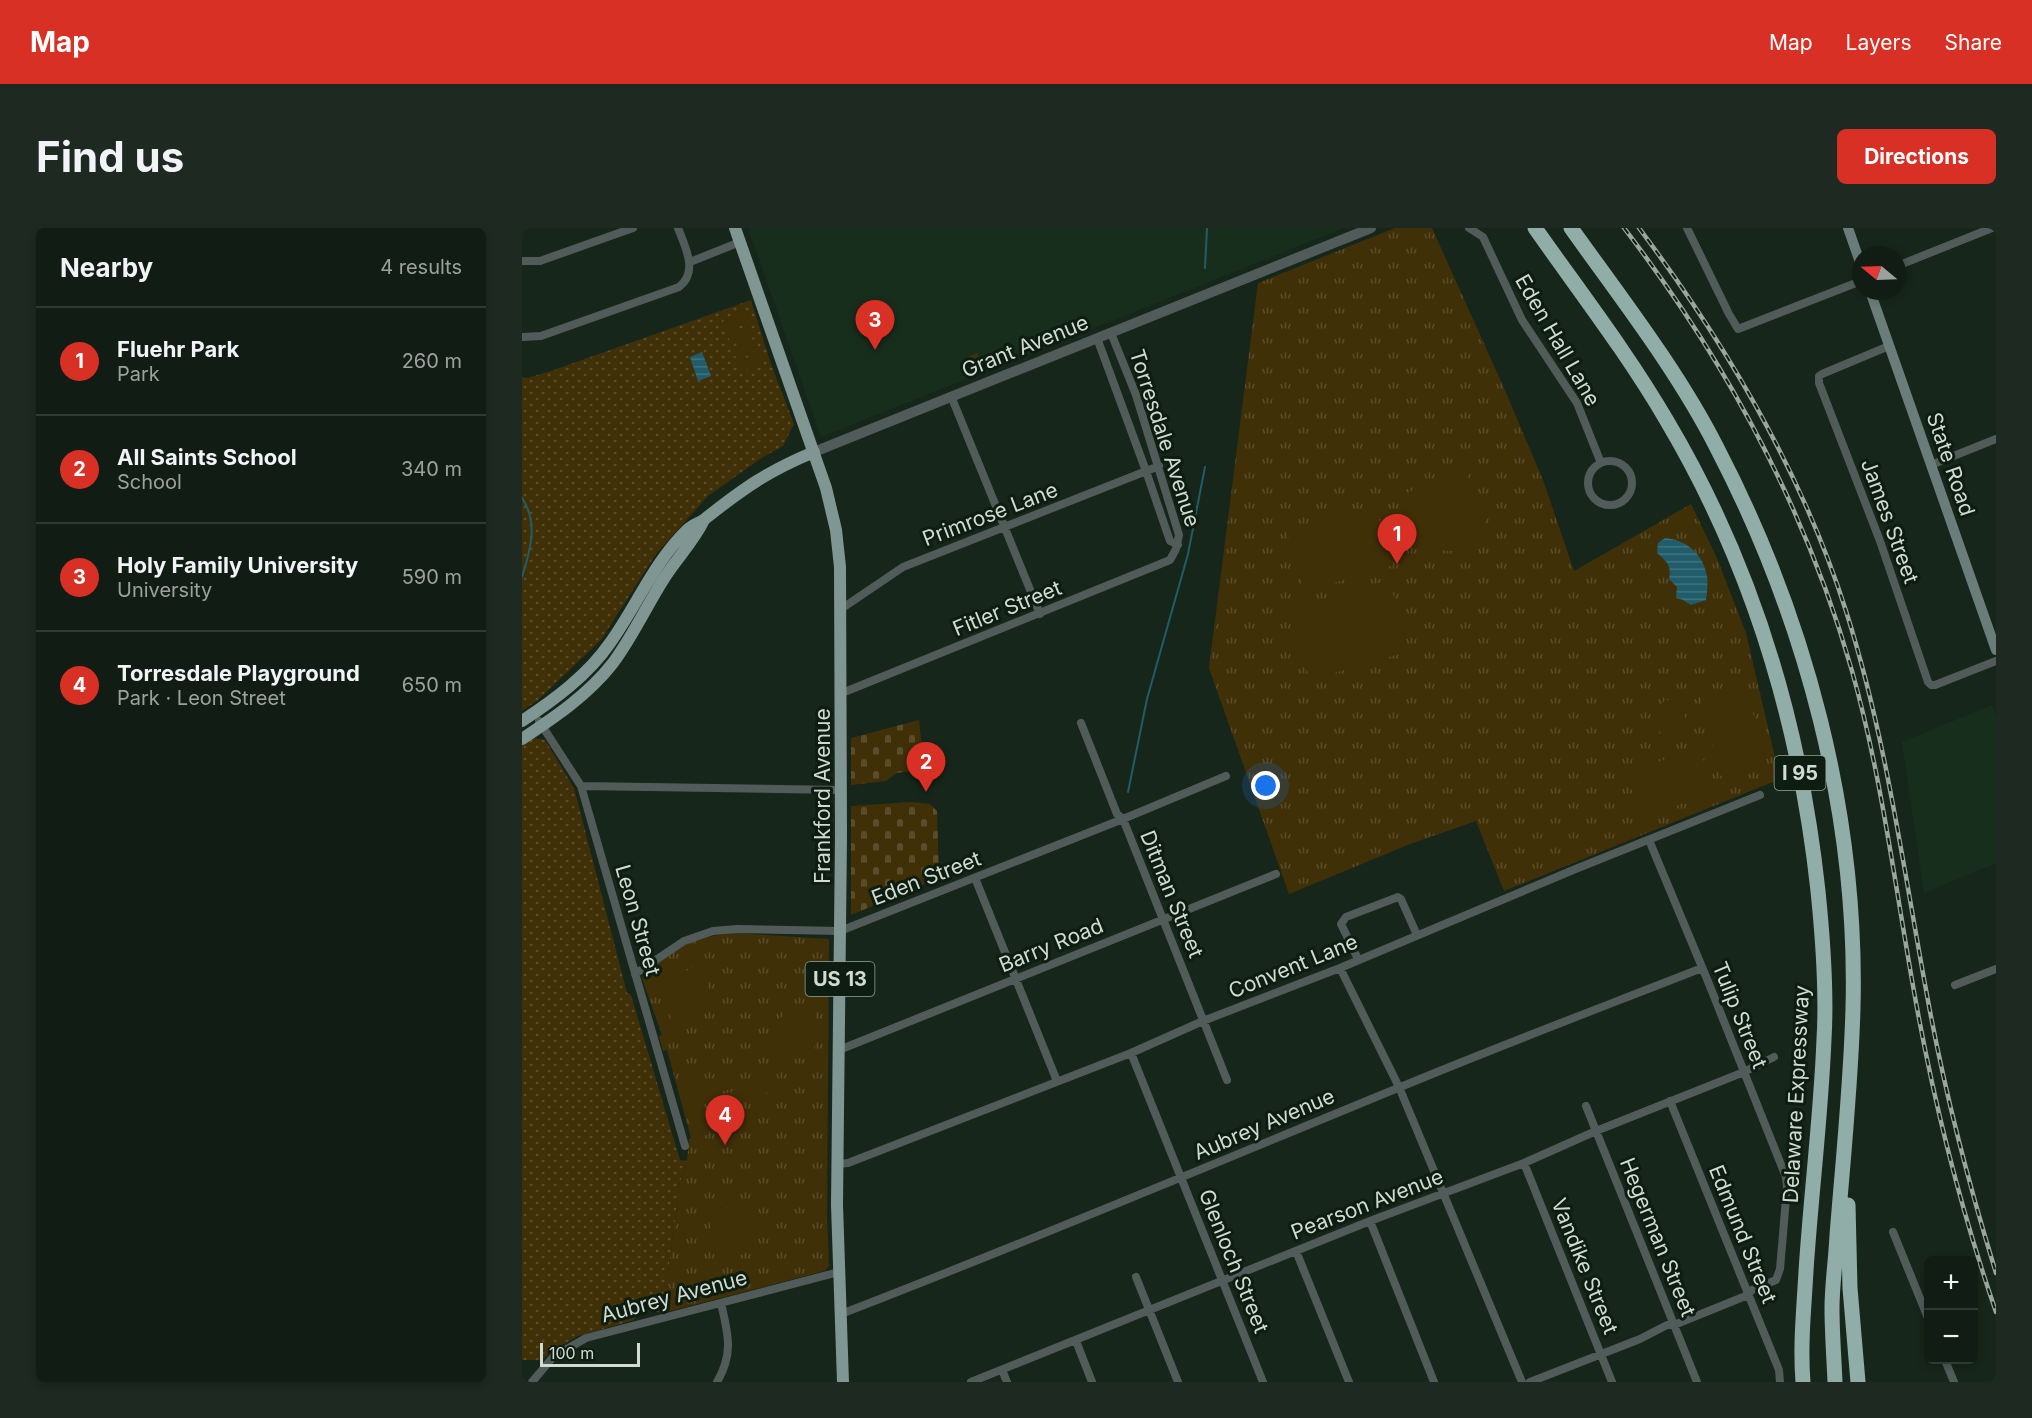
<!DOCTYPE html>
<meta charset="utf-8">
<style>
:root{--surface:#111c14;--page:#1e2922;--text:#f1f3f6;--muted:#9ca1a0;--line:#303a34;--accent:#d93025}
body{margin:0;font-family:Inter,sans-serif;background:var(--page);color:var(--text)}
.controls{position:absolute;right:18px;bottom:18px;display:grid;overflow:hidden;border-radius:9px;box-shadow:0 3px 9px #0003}
.controls button{width:54px;height:54px;display:grid;place-items:center;padding:0;border:0;border-bottom:2px solid var(--line);background:var(--surface);color:var(--text);font:30px sans-serif}
.compass{position:absolute;left:1330px;top:18px;width:54px;height:54px;border-radius:50%;background:var(--surface);box-shadow:0 3px 9px #0003;rotate:289deg}
.scale{position:absolute;left:18px;bottom:15px;width:100px;box-sizing:border-box;padding-left:6px;border:3px solid #d1dbd2;border-top:0;font-size:16px;line-height:21px;white-space:nowrap;color:#d1dbd2;-webkit-text-stroke:4px #0d1d11;paint-order:stroke}
.you{position:absolute;left:744px;top:558px;width:21px;height:21px;margin:-15px;border:4px solid #fff;border-radius:50%;background:#1a73e8;box-shadow:0 0 0 9px #1a73e833}
.badge{display:grid;place-items:center;width:39px;height:39px;border-radius:50%;background:var(--accent);color:#fff;font-size:20px;font-weight:700}
.pin{position:absolute;translate:-50% -50px;filter:drop-shadow(0 2px 3px #0008)}
.pin::after{content:'';position:absolute;top:32px;width:21px;height:18px;background:inherit;clip-path:polygon(0 0,100% 0,50% 100%)}
.list{margin:0;padding:0;list-style:none}
h2{display:flex;justify-content:space-between;align-items:center;height:78px;margin:0;padding:0 24px;font-size:26px}
h2 small{font-size:20px;font-weight:400;color:var(--muted)}
.list li{display:grid;grid-template-columns:39px 1fr auto;gap:18px;align-items:center;box-sizing:border-box;height:108px;padding:0 24px;border-top:2px solid var(--line)}
.list b{display:block;font-size:22px;white-space:nowrap}
.list p{margin:0;font-size:20px;white-space:nowrap;color:var(--muted)}
.list em{font-size:20px;font-style:normal;color:var(--muted)}
.map{position:relative;flex:none;width:1474px;height:1154px;overflow:hidden;border-radius:9px}
header{display:flex;align-items:center;gap:36px;box-sizing:border-box;height:84px;padding:0 30px;background:var(--accent);color:#fff}
header strong{font-size:28px}
nav{display:flex;gap:33px;margin-inline-start:auto;font-size:21px}
.intro{display:flex;align-items:center;justify-content:space-between;box-sizing:border-box;height:144px;padding:0 36px}
h1{margin:0;font-size:42px}
.button{padding:15px 27px;border-radius:9px;background:var(--accent);color:#fff;font-size:21px;font-weight:700}
main{display:flex;gap:36px;padding:0 36px}
aside{flex:1;background:var(--surface);border-radius:9px;box-shadow:0 3px 9px #0003}
.map>svg:first-child{display:block}
</style>
<header>
<strong>Map</strong>
<nav><a>Map</a><a>Layers</a><a>Share</a></nav>
</header>
<div class="intro"><h1>Find us</h1><a class="button">Directions</a></div>
<main>
<aside>
<h2>Nearby<small>4 results</small></h2>
<ul class="list">
<li><span class="badge">1</span><div><b>Fluehr Park</b><p>Park</p></div><em>260 m</em></li>
<li><span class="badge">2</span><div><b>All Saints School</b><p>School</p></div><em>340 m</em></li>
<li><span class="badge">3</span><div><b>Holy Family University</b><p>University</p></div><em>590 m</em></li>
<li><span class="badge">4</span><div><b>Torresdale Playground</b><p>Park · Leon Street</p></div><em>650 m</em></li>
</ul>
</aside>
<div class="map">
<svg width="1474" height="1154" viewBox="0 0 1474 1154">
<defs>
<pattern id="grass-dots" width="8" height="8" patternUnits="userSpaceOnUse" patternTransform="scale(1.5)"><rect width="8" height="8" fill="#403008"/><path d="M2 2h.1M6 6h.1" fill="none" stroke="#5b4d2b" stroke-width="1.8" stroke-linecap="round"/></pattern>
<pattern id="cemetery-stones" width="16" height="16" patternUnits="userSpaceOnUse" patternTransform="scale(1.5)"><rect width="16" height="16" fill="#403008"/><path d="M2 7V4a2 2 0 0 1 4 0v3zM10 15v-3a2 2 0 0 1 4 0v3z" fill="#5b4d2b"/></pattern>
<pattern id="park-tufts" width="24" height="20" patternUnits="userSpaceOnUse" patternTransform="scale(1.5)"><rect width="24" height="20" fill="#403008"/><path d="M3 7l-1-3M5 7V3M7 7l1-3M15 17l-1-3M17 17v-4M19 17l1-3" fill="none" stroke="#5b4d2b"/></pattern>
<pattern id="water-rules" width="6" height="5" patternUnits="userSpaceOnUse" patternTransform="scale(1.5)"><rect width="6" height="5" fill="#205c69"/><path d="M0 2.5h6" fill="none" stroke="#3f737e"/></pattern>
</defs>
<rect width="100%" height="100%" fill="#17261a"/>
<!-- built -->
<path fill="#182e1d" d="M226 0H822L299 209Z
M1470 477 1474 488V635L1402 665 1380 514Z"/>
<!-- grass -->
<path fill="url(#grass-dots)" d="M229 72 249 136 272 196 261 218 238 231 186 268 134 326 79 412 16 472 0 483V149L6 150 32 142Z
M12 510 23 512 52 560 105 765 109 767 158 932 165 933 158 954 141 1085C129 1083 119 1080 112 1092L56 1108 31 1122 20 1132H0V517Z"/>
<!-- cemetery -->
<path fill="url(#cemetery-stones)" d="M397 492 402 541 375 545 364 553 329 557V510Z
M390 574 408 576 415 583 417 650 329 687V578Z"/>
<!-- park -->
<path fill="url(#park-tufts)" d="M873 0H910L981 158 1021 252 1052 343 1169 276 1194 328 1224 405 1258 551 982 663 954 593 888 616 767 666 687 440 736 55Z
M455 125 463 143 453 147 446 129Z
M211 705 307 711 305 986 307 1038 302 1043 141 1085 158 954 165 933 167 911 169 910 145 822 141 823 137 808 140 807 120 750C139 721 178 708 211 705Z"/>
<!-- pitch -->
<path fill="#403008" d="M223 84 227 94 204 102 201 93Z
M228 98 231 108 209 116 205 106Z
M232 111 236 122 214 130 210 119Z
M237 125 241 136 219 144 215 133Z
M943 241 970 310C939 323 921 333 894 305 884 294 878 283 875 269Z
M853 278 871 337 782 364 765 305Z
M867 352 887 423 788 452 767 381Z
M1224 459 1245 536 1199 548 1179 472Z
M1145 472 1160 474 1164 495 1168 499 1166 502 1160 501 1141 507C1129 496 1130 480 1145 472Z
M1176 518 1193 562 1121 591 1104 547Z
M176 736C198 761 186 795 154 802L136 760Z
M275 781 293 782 292 831 246 829C241 807 253 788 275 781Z
M170 846 187 906 173 910 156 850Z
M209 849 212 860 189 867 186 856Z
M248 852 251 863 228 869 225 859Z
M212 863 215 874 192 880 189 870Z
M251 867 254 877 232 884 229 873Z
M216 876 219 887 196 894 193 883Z
M233 975C251 1005 226 1037 193 1029L186 983Z"/>
<!-- water -->
<path fill="url(#water-rules)" d="M180 124 189 148 176 153 168 129Z
M1143 310C1165 312 1181 326 1185 348 1186 355 1185 365 1184 372L1169 377 1161 372 1154 370 1155 359 1147 351C1150 337 1144 333 1135 325L1136 315Z"/>
<g fill="none" stroke-linecap="round" stroke-linejoin="round">
<!-- stream -->
<path stroke="#205c69" stroke-width="2" d="M683 40 685 0
M0 270C17 295 8 323 0 349
M606 564 625 471 666 326 683 239"/>
<!-- minor -->
<path stroke="#515c5a" stroke-width="8" d="M947 0 961 9 1000 92 1055 175 1079 235
M1165 0 1207 86 1216 101 1339 53
M0 33H18L111 0
M168 34 218 14
M1375 38 1470 0
M0 109 19 108 157 59C177 44 163 19 156 0
M575 110 624 243 648 313 656 317
M1367 118 1300 146 1297 148V155L1358 313 1406 454 1409 457H1413L1474 433
M429 168 518 386
M1066 255a22 22 0 1 1 44 0a22 22 0 1 1-44 0Z
M1409 237 1474 211
M319 381 381 339 637 238
M320 465 648 332 654 321 657 307 614 167 589 105
M17 493 59 558 163 918
M559 495 595 586 601 591 705 852
M59 558 320 562
M453 650 535 853
M836 731 819 696 824 689 876 669 879 671 895 707
M818 740 877 859 1000 1154
M113 746 162 713 191 703 215 701 318 703 601 591 704 548
M1433 757 1474 741
M317 822 754 646
M609 825 741 1154
M1148 873 1257 1142 1258 1154
M1064 878 1175 1154
M1002 935 1090 1154
M316 936 326 935 609 825 681 793 818 740 1056 640 1238 567
M848 993 912 1154
M1371 1004 1406 1090
M774 1023 827 1154
M614 1049 656 1154
M319 1086C506 1014 691 936 876 860 977 818 1078 780 1180 740
M554 1113 570 1154
M1423 1132 1432 1154
M480 1142 485 1154
M10 1154 31 1129 64 1110 317 1044
M195 1154C212 1125 206 1106 199 1075
M449 1154 848 993 1002 935 1074 903 1222 844 1252 829
M1008 1154 1118 1111 1145 1097H1152L1226 1067 1230 1062 1254 1052 1258 1041 1265 959 1264 949 1185 751 1127 612"/>
<!-- tertiary -->
<path stroke="#515c5a" stroke-width="10" d="M292 224 849 0"/>
<!-- secondary -->
<path stroke="#6b7d7a" stroke-width="10" d="M1326 0 1339 37
M1348 63 1474 422"/>
<!-- primary -->
<path stroke="#7f9692" stroke-width="12" d="M213 0 304 260 314 302 318 339 319 608 315 977 321 1154
M0 493C32 472 66 447 88 415 114 379 132 334 165 302 170 297 178 295 184 290 222 260 246 243 292 224
M0 511C33 489 66 467 91 435 111 408 125 377 143 349 156 329 172 313 182 292"/>
<!-- motorway -->
<path stroke="#91ada8" stroke-width="15" d="M1013 0C1058 64 1106 126 1145 193 1231 338 1278 496 1296 663 1301 712 1305 762 1302 811 1299 888 1289 966 1284 1043 1282 1080 1278 1117 1281 1154
M1049 0C1099 70 1156 143 1195 220 1284 391 1336 587 1331 780 1329 856 1321 932 1315 1007 1314 1031 1310 1056 1310 1080 1310 1105 1312 1130 1313 1154
M1326 977 1328 1060 1336 1154"/>
<!-- rail casing -->
<g stroke="#9ba69d" stroke-width="4.5">
<path id="rail" d="M1102 0C1204 133 1284 281 1330 443 1361 553 1374 667 1395 780 1414 883 1440 985 1474 1084
M1117 0C1204 116 1280 244 1324 383 1365 512 1382 646 1407 778 1424 869 1447 957 1474 1045"/>
</g>
<!-- rail -->
<use href="#rail" stroke="#0d1d11" stroke-width="2" stroke-dasharray="7" stroke-linecap="butt"/>
</g>
<g text-anchor="middle" dominant-baseline="central" stroke-width="6" stroke-linejoin="round" paint-order="stroke">
<!-- shield labels -->
<g fill="#0d1d11" stroke="#96a298" stroke-width="1.5">
<rect x="1252.5" y="528" width="51" height="34" rx="4.5"/>
<rect x="283.5" y="734" width="69" height="34" rx="4.5"/>
</g>
<g font-size="20" font-weight="bold" fill="#d1dbd2">
<text x="1278" y="545">I 95</text>
<text x="318" y="751">US 13</text>
</g>
<!-- street labels -->
<g font-size="21" fill="#d1dbd2" stroke="#0d1d11">
<text transform="translate(1036 112) rotate(60)">Eden Hall Lane</text>
<text transform="translate(503 118) rotate(-22)">Grant Avenue</text>
<text transform="translate(643 210) rotate(72)">Torresdale Avenue</text>
<text transform="translate(1429 236) rotate(71)">State Road</text>
<text transform="translate(468 286) rotate(-21)">Primrose Lane</text>
<text transform="translate(1368 293) rotate(70)">James Street</text>
<text transform="translate(485 380) rotate(-22)">Fitler Street</text>
<text transform="translate(300 568) rotate(-90)">Frankford Avenue</text>
<text transform="translate(404 650) rotate(-21)">Eden Street</text>
<text transform="translate(650 666) rotate(68)">Ditman Street</text>
<text transform="translate(116 692) rotate(74)">Leon Street</text>
<text transform="translate(529 717) rotate(-22)">Barry Road</text>
<text transform="translate(771 738) rotate(-22)">Convent Lane</text>
<text transform="translate(1218 787) rotate(68)">Tulip Street</text>
<text transform="translate(1274 866) rotate(-87)">Delaware Expressway</text>
<text transform="translate(742 896) rotate(-23)">Aubrey Avenue</text>
<text transform="translate(845 976) rotate(-21)">Pearson Avenue</text>
<text transform="translate(1221 1006) rotate(68)">Edmund Street</text>
<text transform="translate(1136 1009) rotate(68)">Hegerman Street</text>
<text transform="translate(712 1033) rotate(68)">Glenloch Street</text>
<text transform="translate(1063 1038) rotate(68)">Vandike Street</text>
<text transform="translate(152 1068) rotate(-15)">Aubrey Avenue</text>
</g>
</g>
</svg>
<div class="controls">
<button>+</button>
<button>−</button>
</div>
<svg class="compass" viewBox="-18 -18 36 36"><path d="M0-13l5 13h-10z" fill="#e53935"/><path d="M0 13l5-13h-10z" fill="#9ca1a0"/></svg>
<div class="scale">100 m</div>
<div class="you"></div>
<div class="pin badge" style="left:875px;top:336px">1</div>
<div class="pin badge" style="left:404px;top:564px">2</div>
<div class="pin badge" style="left:353px;top:122px">3</div>
<div class="pin badge" style="left:203px;top:917px">4</div>
</div>
</main>
